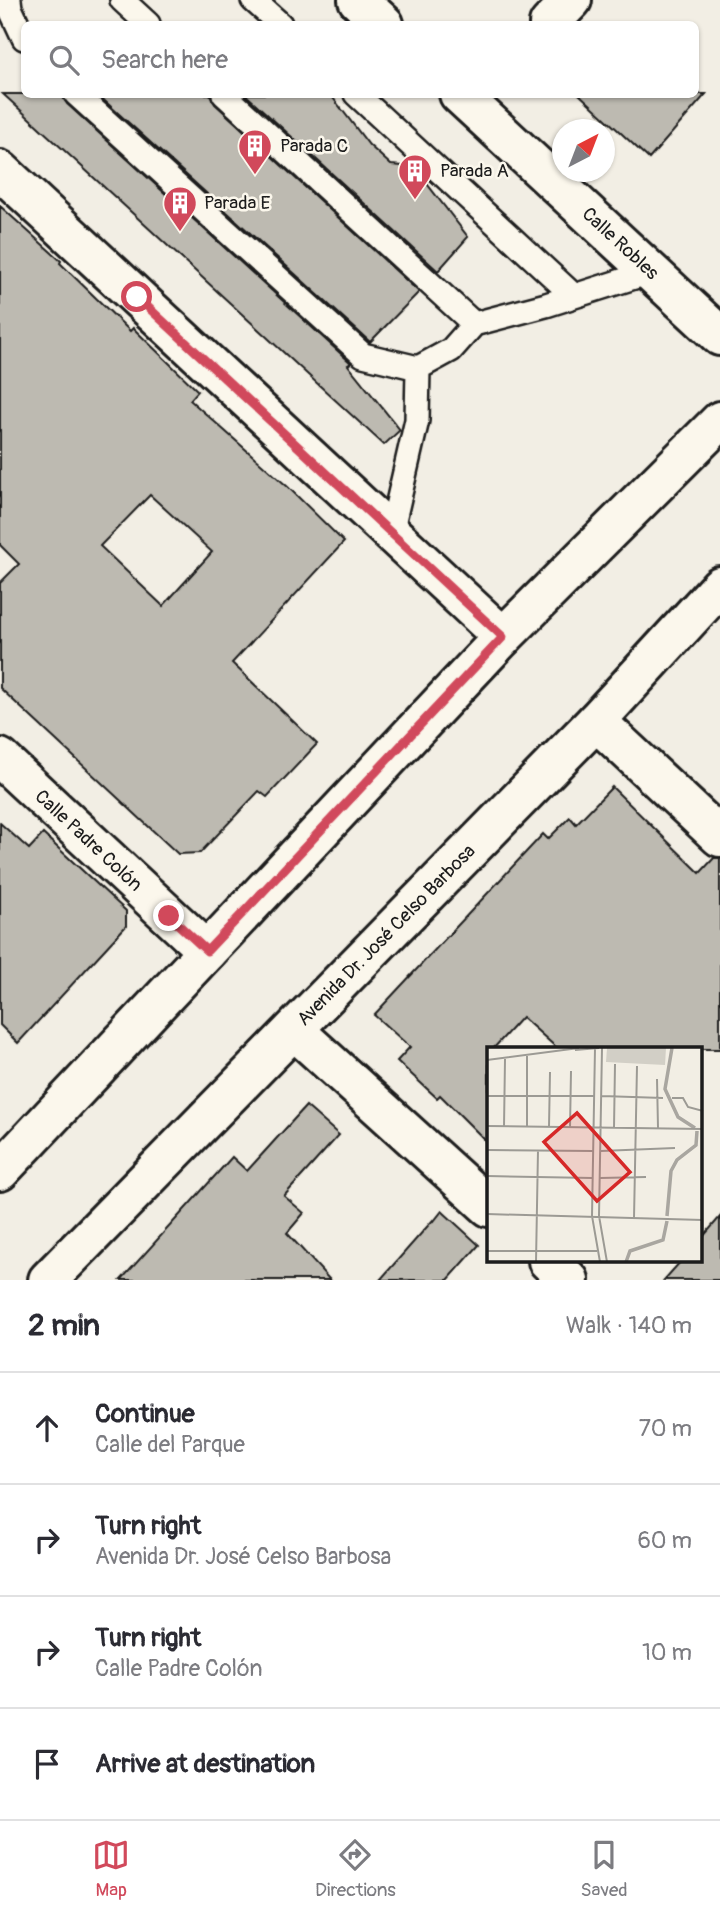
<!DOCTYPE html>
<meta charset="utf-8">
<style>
:root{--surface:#fff;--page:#f2f2f3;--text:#2b2b33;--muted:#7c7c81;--line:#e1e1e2;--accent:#d1495b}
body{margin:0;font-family:Pangolin,sans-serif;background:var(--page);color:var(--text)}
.compass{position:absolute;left:552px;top:119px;width:63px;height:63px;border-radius:50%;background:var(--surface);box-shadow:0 2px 5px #0004;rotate:42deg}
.stop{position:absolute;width:21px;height:21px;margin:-16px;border:5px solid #d1495b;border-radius:50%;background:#fff}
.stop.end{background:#d1495b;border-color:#fff;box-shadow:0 2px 7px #0008}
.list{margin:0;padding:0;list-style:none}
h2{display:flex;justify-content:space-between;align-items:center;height:91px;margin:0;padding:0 28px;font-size:30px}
h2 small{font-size:23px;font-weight:400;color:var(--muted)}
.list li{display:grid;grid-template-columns:46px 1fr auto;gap:21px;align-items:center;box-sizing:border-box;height:112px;padding:0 28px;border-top:2px solid var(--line)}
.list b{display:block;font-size:26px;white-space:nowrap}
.list p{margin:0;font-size:23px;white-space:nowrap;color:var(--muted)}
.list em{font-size:23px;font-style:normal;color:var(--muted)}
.icon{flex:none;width:38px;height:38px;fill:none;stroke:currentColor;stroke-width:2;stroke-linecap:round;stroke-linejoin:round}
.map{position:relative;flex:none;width:720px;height:1280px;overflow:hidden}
.search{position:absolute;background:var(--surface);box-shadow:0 2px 5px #0004;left:21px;right:21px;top:21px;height:77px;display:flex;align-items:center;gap:18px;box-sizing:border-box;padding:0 24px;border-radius:10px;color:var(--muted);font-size:26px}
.sheet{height:539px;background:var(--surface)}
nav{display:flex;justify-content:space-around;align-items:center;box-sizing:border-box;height:98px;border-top:2px solid var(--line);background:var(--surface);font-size:19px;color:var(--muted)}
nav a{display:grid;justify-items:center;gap:4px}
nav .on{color:var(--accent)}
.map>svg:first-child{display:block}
</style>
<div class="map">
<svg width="720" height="1280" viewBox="0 0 720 1280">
<rect width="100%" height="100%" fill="#f2eee4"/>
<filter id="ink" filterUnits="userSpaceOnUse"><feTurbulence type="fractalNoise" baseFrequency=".0143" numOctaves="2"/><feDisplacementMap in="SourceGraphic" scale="14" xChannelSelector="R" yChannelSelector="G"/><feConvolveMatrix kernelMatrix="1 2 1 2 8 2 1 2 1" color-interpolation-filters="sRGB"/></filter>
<g filter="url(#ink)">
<!-- building -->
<path fill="#bdbab1" stroke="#1c1c1c" stroke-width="2" fill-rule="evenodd" d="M3 94H62L67 104 351 363 348 365 400 430 384 445Z
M97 94H210L215 104 419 292 370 342Z
M245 94H330L369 145 391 165 414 167 468 237 438 271Z
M579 94H706L649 159Z
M0 206 61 261 60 263 130 331 133 328 198 391 190 400 288 487 344 542 232 663 317 744 267 797 259 791 200 853 178 854 0 688V583L19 564 0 545ZM150 495 212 552 163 606 100 546Z
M612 787 700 873 714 858H720V1049H558L522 1017 493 1049H489V1144L440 1095 437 1098 397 1061 410 1047 374 1015 543 834 548 839 570 817 576 824Z
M0 823 29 849 43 834 126 911V926L18 1043 0 1025Z
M306 1106 339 1135 284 1196 304 1213 287 1233 330 1280H121L232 1157 247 1171Z
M442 1211 479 1245 448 1280H380L433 1220 434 1221Z
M720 1217V1280H664L681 1261H701V1239Z"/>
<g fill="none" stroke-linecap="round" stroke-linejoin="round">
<!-- service casing -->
<g stroke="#1c1c1c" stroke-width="28">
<path id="service" d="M9 0 10 8 24 38
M122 0 148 24
M253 0 280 24
M76 94 363 355 418 368 451 350 474 324 546 305 650 272
M224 94 474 324
M356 94 574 296
M391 533 417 420 418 368"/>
</g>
<!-- minor casing -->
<g stroke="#1c1c1c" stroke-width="44">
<g id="minor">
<path d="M358 0 384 24"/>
<path d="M549 24 572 0"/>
<path id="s1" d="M459 94 720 336"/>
<path d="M0 170 503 637"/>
<path d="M596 721 720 837"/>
<path id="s2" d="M0 758 207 951"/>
<path d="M294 1030 489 1207"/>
<path d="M548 1261 569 1280"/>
</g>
</g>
<!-- secondary casing -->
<g stroke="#1c1c1c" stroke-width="44">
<g id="secondary">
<path d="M0 1171 503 637 720 421"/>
<path id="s3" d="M48 1280 596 721 720 586"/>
</g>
</g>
<!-- service -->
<use href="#service" stroke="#fbf7ec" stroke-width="23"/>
<!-- minor -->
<use href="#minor" stroke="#fbf7ec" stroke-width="38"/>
<!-- secondary -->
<use href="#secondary" stroke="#fbf7ec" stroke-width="38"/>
</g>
</g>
<g fill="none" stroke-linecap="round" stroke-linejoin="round" filter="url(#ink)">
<!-- route -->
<path stroke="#d1495b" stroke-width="9" d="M137 297 503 637 207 951 169 916"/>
</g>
<!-- icons -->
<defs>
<g id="building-pin" transform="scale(1.75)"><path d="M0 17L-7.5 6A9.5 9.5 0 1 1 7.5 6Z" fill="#d1495b" stroke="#fbf7ec"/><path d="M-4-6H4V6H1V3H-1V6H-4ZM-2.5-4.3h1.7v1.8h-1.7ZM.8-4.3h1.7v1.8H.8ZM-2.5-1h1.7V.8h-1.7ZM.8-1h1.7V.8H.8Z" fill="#fff"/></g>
</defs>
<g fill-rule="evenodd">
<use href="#building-pin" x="255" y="146"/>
<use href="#building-pin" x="415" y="171"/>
<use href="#building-pin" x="180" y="203"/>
</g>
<g text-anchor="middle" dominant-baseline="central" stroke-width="5" stroke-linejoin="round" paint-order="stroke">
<!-- poi labels -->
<g font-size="19" fill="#1c1c1c" stroke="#fbf7ec" text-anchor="start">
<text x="280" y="146">Parada C</text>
<text x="440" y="171">Parada A</text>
<text x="204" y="203">Parada E</text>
</g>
<!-- street labels -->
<g font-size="19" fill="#1c1c1c" stroke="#fbf7ec">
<text stroke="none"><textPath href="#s1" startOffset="220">Calle Robles</textPath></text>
<text stroke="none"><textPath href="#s2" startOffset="121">Calle Padre Colón</textPath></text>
<text stroke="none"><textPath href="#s3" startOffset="483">Avenida Dr. José Celso Barbosa</textPath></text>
</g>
</g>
<!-- overview -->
<g transform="translate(487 1047)">
<rect width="215" height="215" fill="#f2eee4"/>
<path d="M120 1H179L178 18 119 15Z" fill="#d2cfc6"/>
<path fill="none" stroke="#a9a6a0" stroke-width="3.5" d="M185 1 178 42 191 70 208 81M180 169 184 124 190 113 209 98 210 84M139 215 143 204 176 193 180 174"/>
<path fill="none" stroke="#9c9a94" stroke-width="2" d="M108 1 105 169 113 215M115 1 112 169 120 215M88 3 112 1M40 9V80M0 13 92 1M170 32 171 81M0 49H108M115 49 176 51M185 51H196L201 60 216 64M0 79 216 82M17 80 18 12M62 80 63 25M83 81 84 24M127 81 128 17M0 103 106 104M114 104 188 101M0 129 106 131M113 131 159 130M0 167 216 173M147 171 150 19M0 204H110M49 215 51 103"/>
<path fill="#d62828" fill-opacity="0.15" stroke="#d62828" stroke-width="3.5" d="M90 66 143 125 110 154 57 95Z"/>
<rect width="215" height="215" fill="none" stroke="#1c1c1c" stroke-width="3.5"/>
</g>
</svg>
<svg class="compass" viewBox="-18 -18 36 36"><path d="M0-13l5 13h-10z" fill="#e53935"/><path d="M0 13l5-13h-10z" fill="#7c7c81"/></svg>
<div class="stop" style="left:137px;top:297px"></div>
<div class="stop end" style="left:169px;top:916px"></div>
<div class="search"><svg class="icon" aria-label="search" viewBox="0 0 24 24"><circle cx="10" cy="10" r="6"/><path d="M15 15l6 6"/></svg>Search here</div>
</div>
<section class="sheet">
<h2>2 min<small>Walk · 140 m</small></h2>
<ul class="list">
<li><svg class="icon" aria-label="ahead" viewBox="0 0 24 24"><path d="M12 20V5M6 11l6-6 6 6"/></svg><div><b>Continue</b><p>Calle del Parque</p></div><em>70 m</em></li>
<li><svg class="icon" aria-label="right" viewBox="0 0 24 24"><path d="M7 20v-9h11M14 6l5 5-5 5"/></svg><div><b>Turn right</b><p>Avenida Dr. José Celso Barbosa</p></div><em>60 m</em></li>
<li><svg class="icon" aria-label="right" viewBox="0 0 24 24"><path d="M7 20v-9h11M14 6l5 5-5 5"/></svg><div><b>Turn right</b><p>Calle Padre Colón</p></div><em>10 m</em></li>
<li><svg class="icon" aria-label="arrive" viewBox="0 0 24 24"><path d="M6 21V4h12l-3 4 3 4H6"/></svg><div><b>Arrive at destination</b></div></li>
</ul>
</section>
<nav>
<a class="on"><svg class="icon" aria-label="map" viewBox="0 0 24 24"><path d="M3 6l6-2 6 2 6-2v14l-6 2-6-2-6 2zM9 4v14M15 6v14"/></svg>Map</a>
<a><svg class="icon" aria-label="directions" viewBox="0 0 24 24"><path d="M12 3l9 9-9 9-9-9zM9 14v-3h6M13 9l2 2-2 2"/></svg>Directions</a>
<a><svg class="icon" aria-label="saved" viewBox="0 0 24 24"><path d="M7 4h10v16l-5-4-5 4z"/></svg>Saved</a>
</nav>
